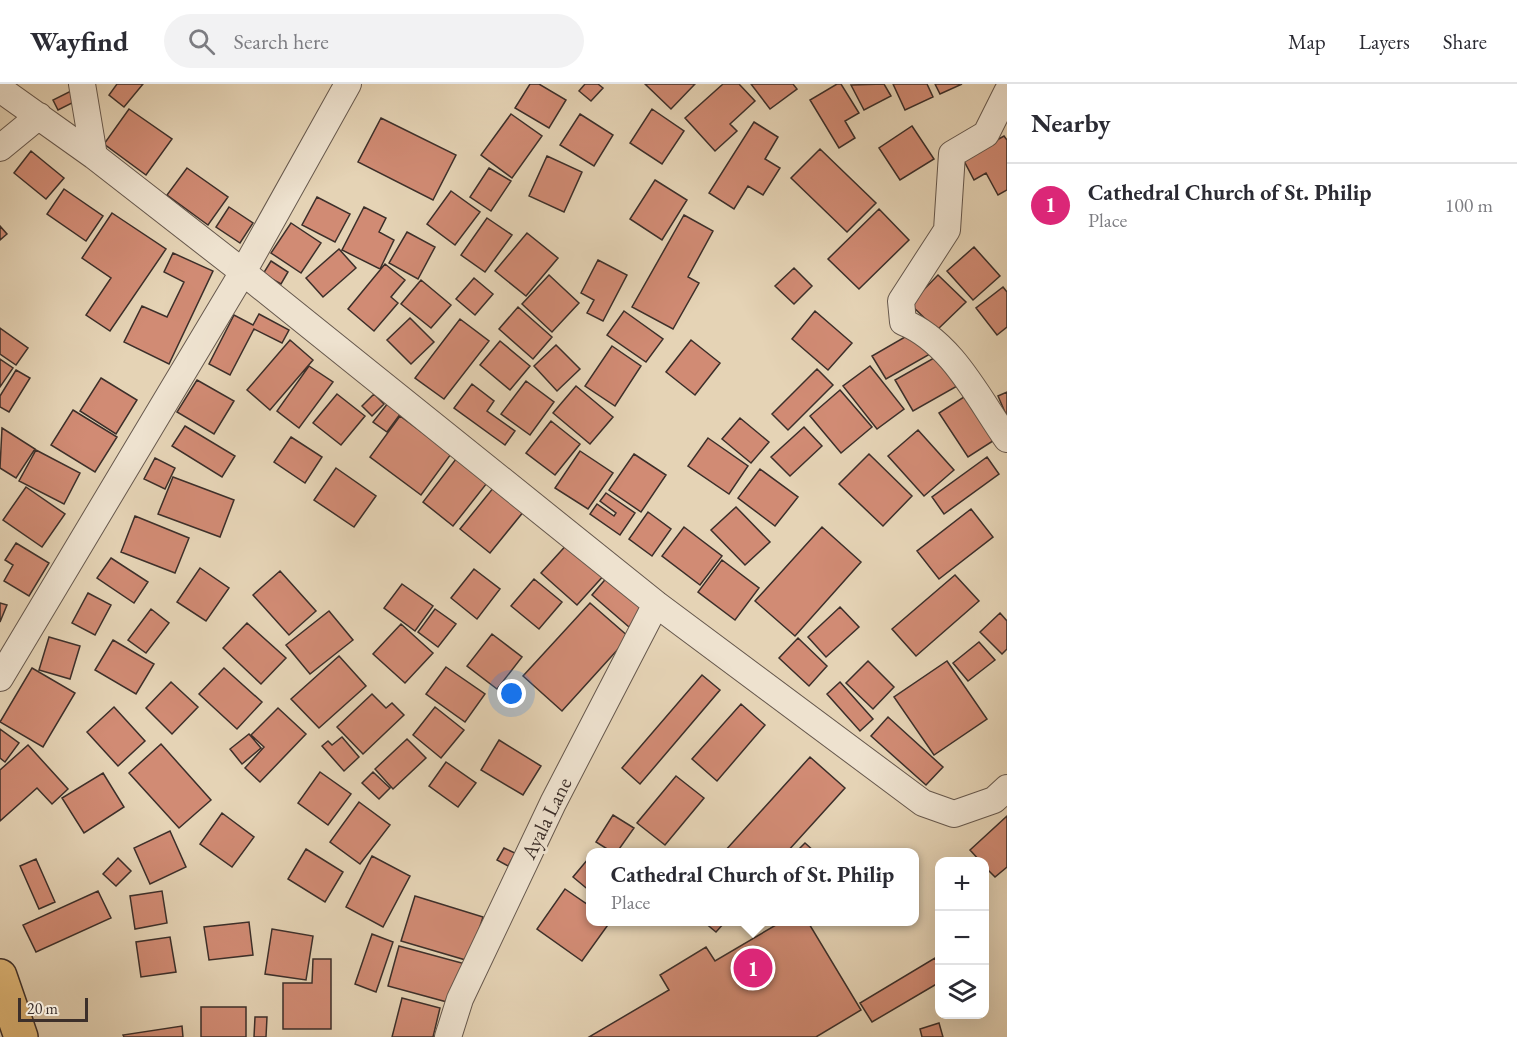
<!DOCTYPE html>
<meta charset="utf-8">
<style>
:root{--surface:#fff;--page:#f2f2f3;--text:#2b2b33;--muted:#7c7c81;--line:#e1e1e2;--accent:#db2777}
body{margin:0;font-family:"EB Garamond",serif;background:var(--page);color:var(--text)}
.controls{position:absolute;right:18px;bottom:18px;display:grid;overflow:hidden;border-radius:12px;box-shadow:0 6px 24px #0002}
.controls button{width:54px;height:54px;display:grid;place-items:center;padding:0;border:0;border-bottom:2px solid var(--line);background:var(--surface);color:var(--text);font:30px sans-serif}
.scale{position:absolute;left:18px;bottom:15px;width:70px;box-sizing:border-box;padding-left:6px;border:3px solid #3c2f2a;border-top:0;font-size:16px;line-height:21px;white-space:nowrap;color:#3c2f2a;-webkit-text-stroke:4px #eee2cf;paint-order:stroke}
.you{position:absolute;left:512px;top:610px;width:21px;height:21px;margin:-15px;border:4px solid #fff;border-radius:50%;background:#1a73e8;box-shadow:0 0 0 9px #1a73e833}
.badge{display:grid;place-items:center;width:39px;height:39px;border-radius:50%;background:var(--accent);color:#fff;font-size:20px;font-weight:700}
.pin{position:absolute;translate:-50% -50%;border:3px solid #fff;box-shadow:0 2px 6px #0006}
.popup{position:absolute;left:586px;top:764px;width:333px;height:78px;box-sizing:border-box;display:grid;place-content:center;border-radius:12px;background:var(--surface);filter:drop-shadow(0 2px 4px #0005);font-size:20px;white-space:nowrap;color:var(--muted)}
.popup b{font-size:22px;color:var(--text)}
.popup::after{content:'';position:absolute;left:50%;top:100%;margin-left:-12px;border:12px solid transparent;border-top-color:var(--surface)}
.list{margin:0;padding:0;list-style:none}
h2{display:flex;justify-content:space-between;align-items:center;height:78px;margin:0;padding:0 24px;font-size:26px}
h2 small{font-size:20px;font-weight:400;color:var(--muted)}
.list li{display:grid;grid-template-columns:39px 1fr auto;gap:18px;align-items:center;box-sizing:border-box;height:84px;padding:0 24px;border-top:2px solid var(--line)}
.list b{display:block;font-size:22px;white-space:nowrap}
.list p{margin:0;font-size:20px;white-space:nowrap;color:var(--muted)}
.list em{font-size:20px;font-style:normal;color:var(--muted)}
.icon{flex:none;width:33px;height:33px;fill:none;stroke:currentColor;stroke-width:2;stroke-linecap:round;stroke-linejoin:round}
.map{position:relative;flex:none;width:1007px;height:953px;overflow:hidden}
header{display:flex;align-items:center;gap:36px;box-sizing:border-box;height:84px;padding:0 30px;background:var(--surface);border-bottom:2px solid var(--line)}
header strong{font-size:28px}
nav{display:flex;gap:33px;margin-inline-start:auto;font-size:21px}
.search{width:420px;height:54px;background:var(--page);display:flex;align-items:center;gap:15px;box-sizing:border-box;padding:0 21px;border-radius:33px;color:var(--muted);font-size:22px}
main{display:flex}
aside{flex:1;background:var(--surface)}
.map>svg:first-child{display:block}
</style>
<header>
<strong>Wayfind</strong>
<div class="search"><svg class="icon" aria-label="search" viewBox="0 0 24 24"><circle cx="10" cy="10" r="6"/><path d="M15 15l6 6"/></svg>Search here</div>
<nav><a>Map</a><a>Layers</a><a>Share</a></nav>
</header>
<main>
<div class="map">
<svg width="1007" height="953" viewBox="0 0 1007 953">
<rect width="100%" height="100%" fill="#e5d3b5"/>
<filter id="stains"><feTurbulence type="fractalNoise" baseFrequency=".00333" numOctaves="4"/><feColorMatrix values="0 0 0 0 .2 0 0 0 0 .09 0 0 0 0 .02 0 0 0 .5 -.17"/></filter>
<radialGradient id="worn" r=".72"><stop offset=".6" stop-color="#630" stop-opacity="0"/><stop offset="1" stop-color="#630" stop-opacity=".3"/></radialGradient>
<!-- building -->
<path fill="#d18b74" stroke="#3c2f2a" stroke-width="1.5" d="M117 0H143L124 23 109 11Z
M530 0H539L566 16 549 44 515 24Z
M585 0H598L603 4 591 17 579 7Z
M645 0H695L671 25Z
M723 0H739L755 17 730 40 737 47 715 67 685 34Z
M751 0H793L797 5 770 25Z
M837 0H841L859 29 845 37 855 54 839 64 810 16Z
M884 0 891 12 864 26 851 1Z
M893 0H927L933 13 905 26Z
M935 0H962L940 10Z
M75 5 80 15 58 26 53 16Z
M129 25 172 55 146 91 104 60Z
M652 25 684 47 662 80 630 59Z
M511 30 542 52 512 94 481 71Z
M580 30 613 51 594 82 560 61Z
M381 34 456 71 433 116 358 78Z
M754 38 778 53 765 75 780 84 763 111 748 102 734 125 709 109Z
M912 42 934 75 900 96 879 64Z
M1004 52 1007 56V106L998 111 986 89 974 96 963 75Z
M820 65 876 119 847 148 791 94Z
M31 67 64 94 46 115 14 89Z
M547 72 582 88 564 128 529 112Z
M187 84 228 113 208 141 167 111Z
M489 84 511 97 491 127 470 113Z
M655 96 687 116 662 156 630 135Z
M64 105 103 132 86 157 47 130Z
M451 107 480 128 455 161 427 140Z
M317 113 350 130 335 158 302 141Z
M229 123 253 139 240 159 216 143Z
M364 123 386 134 379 148 394 156 380 185 342 166Z
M879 125 909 156 859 205 828 175Z
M112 129 166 165 110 247 86 231 111 194 82 174Z
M684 131 713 147 688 193 699 199 673 245 632 223Z
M487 134 512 151 485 188 461 171Z
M291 139 321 159 301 189 271 169Z
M0 142 7 150 0 156Z
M407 148 435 163 418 195 389 179Z
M527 149 558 174 526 212 495 187Z
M974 163 1000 192 973 216 947 187Z
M339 165 356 184 323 213 306 194Z
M173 169 213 187 169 280 124 258 142 222 167 233 184 198 164 188Z
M598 176 627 191 603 237 587 229 594 216 581 209Z
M271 177 288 188 281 200 263 190Z
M385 180 405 196 391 213 398 219 374 247 348 225Z
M794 184 812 202 794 220 775 202Z
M549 191 579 219 552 248 522 220Z
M938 191 966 218 937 246 910 220Z
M474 194 493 210 475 231 456 215Z
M421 196 451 221 431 244 401 220Z
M1003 203 1007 208V243L997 251 976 224Z
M518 223 552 253 533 275 499 245Z
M624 227 663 255 646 278 607 251Z
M815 227 852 259 828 286 792 255Z
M259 230 289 246 282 259 254 245 230 291 209 280 234 231 253 241Z
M410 234 434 258 411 280 387 256Z
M460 235 489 257 444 315 415 294Z
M0 244 28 264 16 281 0 270Z
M917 246 930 270 886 295 872 272Z
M290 256 313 276 270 326 247 306Z
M691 256 720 279 695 311 666 288Z
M500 257 530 282 510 306 480 281Z
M556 261 580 285 557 307 534 282Z
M612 262 641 282 615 322 585 302Z
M941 270 959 301 913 327 895 296Z
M0 275 13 284 0 303Z
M309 282 333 298 299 344 277 327Z
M870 282 904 325 877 345 843 302Z
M817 285 833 301 788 346 772 330Z
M16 286 30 294 9 328 0 323V312Z
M101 294 137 316 116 350 80 327Z
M197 296 234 317 214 350 177 328Z
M526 297 554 318 530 351 501 330Z
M472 300 494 317 487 327 515 347 505 361 454 324Z
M576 302 613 333 590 360 553 329Z
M840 306 872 343 841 369 810 332Z
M1007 308V333L998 312Z
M337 310 365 332 341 361 313 339Z
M374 310 384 320 372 332 362 322Z
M967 311 996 355 968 373 939 329Z
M388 319 401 329 387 348 373 338Z
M73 326 117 353 95 388 51 361Z
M400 332 451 370 421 411 370 373Z
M740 334 769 358 751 379 722 355Z
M551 337 580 360 555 391 526 369Z
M185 342 235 372 222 393 172 362Z
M804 343 822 362 790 392 771 373Z
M2 344 35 365 16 394 0 384Z
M918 346 954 386 924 412 888 372Z
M291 353 322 373 305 399 274 378Z
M708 354 748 382 729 410 688 382Z
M36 366 80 389 64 420 19 397Z
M580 367 613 389 588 425 555 404Z
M634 370 666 391 641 428 609 406Z
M869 370 912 412 883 442 839 400Z
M987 373 999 390 944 430 932 413Z
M155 374 175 384 165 405 144 395Z
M456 375 487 399 453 442 423 418Z
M336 384 376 412 354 443 314 416Z
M760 385 798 413 775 442 738 414Z
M173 393 234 416 220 453 158 430Z
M26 403 65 430 42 463 3 436Z
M494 403 524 427 490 469 460 445Z
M606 409 635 429 620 451 590 430 597 420 614 432 616 429 600 417Z
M736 423 770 458 745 481 711 446Z
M971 425 993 453 939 495 917 467Z
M648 428 671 445 652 472 629 455Z
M135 432 189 454 175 489 121 468Z
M684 443 722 472 700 501 662 472Z
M822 443 861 478 795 552 755 517Z
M570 457 606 489 577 521 541 489Z
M16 459 49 479 29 512 4 497 13 481 5 476Z
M111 474 148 498 134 519 97 494Z
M722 476 759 504 735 536 698 508Z
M200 484 229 504 206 537 177 518Z
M474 485 500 505 477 535 451 514Z
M280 487 316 527 289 551 253 511Z
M609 491 646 523 629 543 592 511Z
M955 491 979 517 916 572 892 545Z
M534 495 562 518 539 545 511 522Z
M402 500 433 522 415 547 384 524Z
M88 509 111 521 95 551 72 539Z
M0 519 7 521 0 538Z
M590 519 629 553 562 627 523 592Z
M840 523 859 543 826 573 808 553Z
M151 525 169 539 146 569 128 556Z
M435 525 456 540 438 563 418 548Z
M329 527 353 556 310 590 286 561Z
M1000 529 1007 537V565L1002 570 980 548Z
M247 539 286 574 261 600 223 564Z
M401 540 433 569 405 599 373 570Z
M492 550 522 573 497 605 467 582Z
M49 553 80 562 70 595 39 586Z
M798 554 827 582 809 602 779 574Z
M113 556 154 580 136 610 95 586Z
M979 558 995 576 968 597 953 579Z
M339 572 366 602 319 644 291 615Z
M868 577 894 603 873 625 846 599Z
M947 577 987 635 934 671 894 613Z
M446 583 485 610 465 638 426 610Z
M32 584 75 609 43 663 0 638Z
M224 584 262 618 237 645 199 610Z
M702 591 720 606 640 700 622 684Z
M171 598 198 623 172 650 146 624Z
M840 598 873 635 860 647 827 610Z
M372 610 386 624 392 619 404 631 363 670 337 643Z
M741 620 765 641 717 697 692 675Z
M114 623 145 657 118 682 87 648Z
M435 623 464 646 441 674 413 651Z
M278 624 306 650 260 698 245 684 264 663 251 651Z
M888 633 943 683 926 701 871 652Z
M0 645 19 659 5 678 0 674Z
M249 650 261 664 242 680 230 665Z
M342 653 359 673 344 687 322 662 328 657 332 661Z
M407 655 426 674 393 705 375 685Z
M499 656 541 682 523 711 481 686Z
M161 660 211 716 179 744 129 689Z
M28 661 68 705 52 720 37 704 0 737V686Z
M810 673 845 704 787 768H724Z
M446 678 476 699 458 723 429 702Z
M320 688 351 710 328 741 298 719Z
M373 688 390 704 379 715 362 699Z
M103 689 124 723 84 749 62 714Z
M676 692 704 714 665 761 637 739Z
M359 718 390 741 360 780 330 758Z
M222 729 254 753 232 783 200 760Z
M613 731 634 744 617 768H612L596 758Z
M1007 732V783L995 793 984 782V778H981L970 766Z
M170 747 186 783 150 800 134 764Z
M805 759 815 768H796Z
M504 764 515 769 508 782 497 776Z
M306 765 343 788 325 818 288 795Z
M372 772 410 792 383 843 346 823Z
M118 774 131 787 116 802 103 790Z
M36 775 55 818 39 825 20 782Z
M588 775 591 778V808L573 793Z
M565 805 591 823V838H610L582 877 537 845Z
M98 807 111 834 36 868 23 841Z
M162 807 167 839 135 845 130 812Z
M415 812 483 833 469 877 401 857Z
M249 838 253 871 209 876 204 843Z
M704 838H725L716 848Z
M781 838H808L861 926 816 953H589L669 906 660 891 706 863 715 877Z
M272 845 313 852 306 896 265 890Z
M372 850 393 858 376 908 355 900Z
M170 853 176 888 141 893 136 858Z
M399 862 469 881 458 921 388 902Z
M935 874 940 881V898L872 938 860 919Z
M313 875H331V945H283V899H312Z
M402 914 440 924 433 953H392Z
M201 923H246V953H201Z
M255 933H267L266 953H254Z
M939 939 943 953H922L920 945Z
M182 942 183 953H124L123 951Z"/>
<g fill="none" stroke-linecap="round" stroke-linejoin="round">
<!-- street casing -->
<g stroke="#66584d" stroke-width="28">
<path id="street" d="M82 0 94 72
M0 5 94 72 243 188 656 520 923 719 954 730 994 716 1007 704
M1007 8 986 50 952 70 947 146 901 217 903 238C952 258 978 314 1007 355
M0 64 39 32
M0 594 243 188 348 0
M448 953 460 915 553 719 656 520"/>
</g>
<!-- primary casing -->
<g stroke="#3c2f2a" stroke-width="36">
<path id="primary" d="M0 892 21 953"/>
</g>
<!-- street -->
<use href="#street" stroke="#eee2cf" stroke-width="26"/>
<!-- primary -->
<use href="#primary" stroke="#e2ba7a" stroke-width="33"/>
</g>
<g text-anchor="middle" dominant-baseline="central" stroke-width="6" stroke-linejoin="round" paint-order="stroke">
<!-- street labels -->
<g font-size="21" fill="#3c2f2a" stroke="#eee2cf">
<text transform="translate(546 734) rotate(-64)">Ayala Lane</text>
</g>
</g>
<rect width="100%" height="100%" filter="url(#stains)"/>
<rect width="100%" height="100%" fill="url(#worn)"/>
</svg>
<div class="controls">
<button>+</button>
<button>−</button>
<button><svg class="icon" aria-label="layers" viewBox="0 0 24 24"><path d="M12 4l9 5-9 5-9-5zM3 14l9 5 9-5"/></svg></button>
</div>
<div class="scale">20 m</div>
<div class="you"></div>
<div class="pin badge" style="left:753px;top:884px">1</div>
<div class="popup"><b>Cathedral Church of St. Philip</b>Place</div>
</div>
<aside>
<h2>Nearby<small></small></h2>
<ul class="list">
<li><span class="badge">1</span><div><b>Cathedral Church of St. Philip</b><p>Place</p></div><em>100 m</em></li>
</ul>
</aside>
</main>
